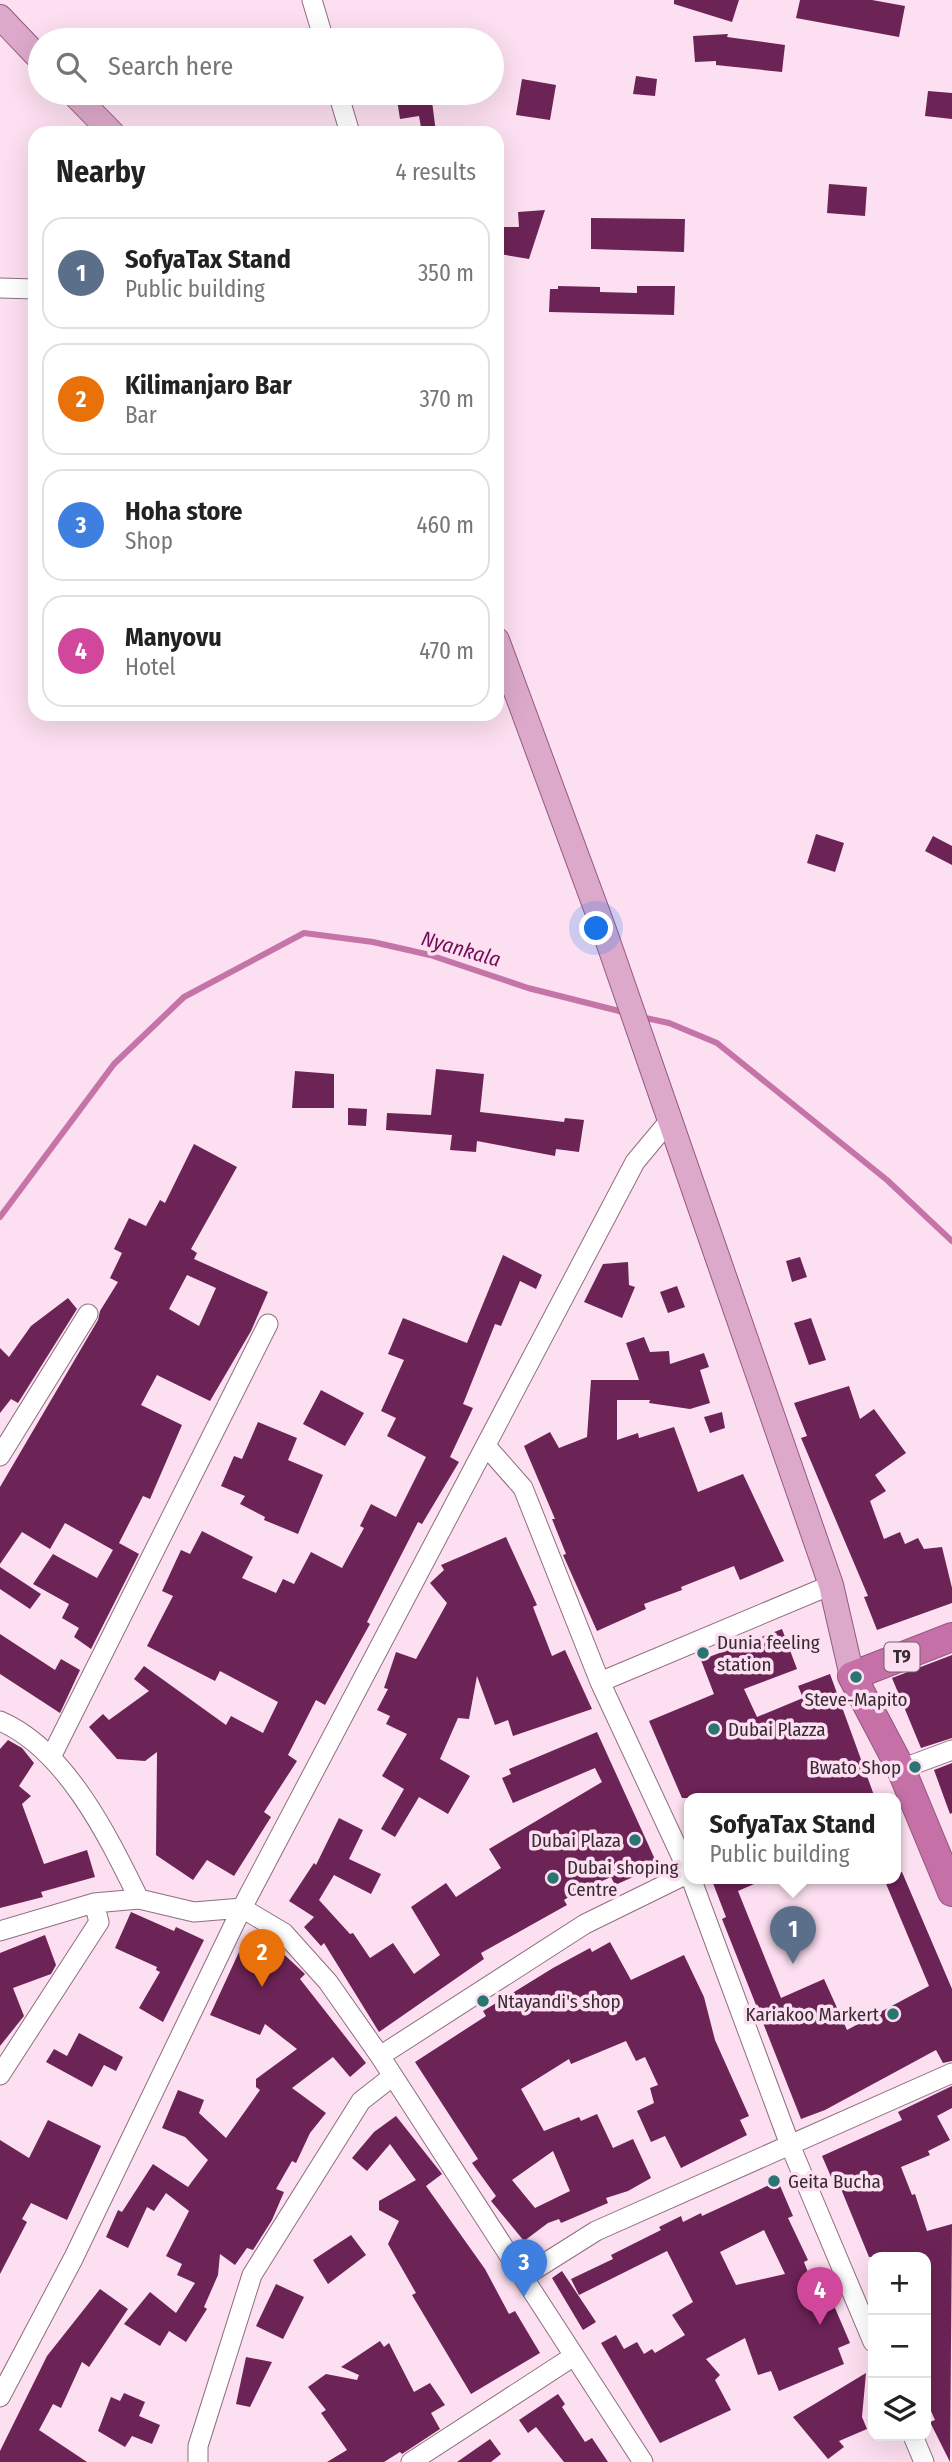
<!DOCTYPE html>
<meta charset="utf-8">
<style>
:root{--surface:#fff;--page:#f2f2f2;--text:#222;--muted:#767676;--line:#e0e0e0;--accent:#2a7471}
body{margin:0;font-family:"Fira Sans Condensed",sans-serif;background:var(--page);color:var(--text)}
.controls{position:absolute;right:21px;bottom:21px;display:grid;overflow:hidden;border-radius:14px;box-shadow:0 7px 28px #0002}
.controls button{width:63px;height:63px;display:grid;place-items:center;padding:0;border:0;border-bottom:2px solid var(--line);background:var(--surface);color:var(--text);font:35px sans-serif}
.you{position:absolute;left:597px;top:929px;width:24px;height:24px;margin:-18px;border:5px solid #fff;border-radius:50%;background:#1a73e8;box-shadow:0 0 0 10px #1a73e833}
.badge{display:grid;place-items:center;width:46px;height:46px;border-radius:50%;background:var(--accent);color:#fff;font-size:23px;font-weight:700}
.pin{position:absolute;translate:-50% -58px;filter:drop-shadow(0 2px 4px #0008)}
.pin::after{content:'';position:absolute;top:37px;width:24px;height:21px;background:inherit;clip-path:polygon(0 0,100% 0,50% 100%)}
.popup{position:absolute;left:684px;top:1793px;width:217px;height:91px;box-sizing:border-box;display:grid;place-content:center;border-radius:14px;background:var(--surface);filter:drop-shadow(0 2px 5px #0005);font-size:23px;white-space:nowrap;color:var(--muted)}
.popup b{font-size:26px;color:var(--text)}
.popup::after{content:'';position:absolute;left:50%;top:100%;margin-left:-14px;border:14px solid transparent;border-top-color:var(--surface)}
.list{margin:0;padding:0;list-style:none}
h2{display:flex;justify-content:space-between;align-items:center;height:91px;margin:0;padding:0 28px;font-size:30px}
h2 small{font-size:23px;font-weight:400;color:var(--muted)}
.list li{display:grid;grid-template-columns:46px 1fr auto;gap:21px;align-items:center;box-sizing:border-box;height:112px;margin:0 14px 14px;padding:0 14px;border:2px solid var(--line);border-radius:21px}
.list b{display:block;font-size:26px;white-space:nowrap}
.list p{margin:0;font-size:23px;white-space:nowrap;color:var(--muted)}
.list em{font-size:23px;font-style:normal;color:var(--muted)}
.icon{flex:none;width:38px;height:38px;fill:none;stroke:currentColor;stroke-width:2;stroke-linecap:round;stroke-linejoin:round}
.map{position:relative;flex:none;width:952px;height:2462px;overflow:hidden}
.search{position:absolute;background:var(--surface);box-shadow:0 7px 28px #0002;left:28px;top:28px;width:476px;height:77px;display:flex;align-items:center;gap:18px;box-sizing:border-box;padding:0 24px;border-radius:38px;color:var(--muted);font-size:26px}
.panel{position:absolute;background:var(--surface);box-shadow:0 7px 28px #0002;left:28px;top:126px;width:476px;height:595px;border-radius:21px}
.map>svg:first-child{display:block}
</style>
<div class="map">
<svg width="952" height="2462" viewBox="0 0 952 2462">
<rect width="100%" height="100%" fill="#fcdff0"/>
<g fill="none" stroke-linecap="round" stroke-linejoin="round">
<!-- stream -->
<path stroke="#c574a8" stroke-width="6" d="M641 1017 669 1023 717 1043 887 1180 952 1241
M0 1217 114 1064 184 997 304 933 373 942 430 955 528 988 627 1013"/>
</g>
<!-- building -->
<path fill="#6c2356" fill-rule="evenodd" d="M674 0H739L732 22 674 4Z
M800 0H872L905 6 899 37 796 18Z
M728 34 727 37 785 45 782 72 716 65V61L695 62 693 36Z
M636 76 657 79 655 96 633 94Z
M522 79 556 85 550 120 516 115Z
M928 91 952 93V119L925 116Z
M396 93H431L436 133H422L419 116 400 119Z
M829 184 867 187 865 216 827 213Z
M545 210 529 259 500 254 501 227H519L518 212Z
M591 218 685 219 684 252 591 249Z
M558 286 600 287V292L637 293V286H675L674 315 549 312 550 289H558Z
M816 834 844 843 835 872 807 863Z
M933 836 952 846V865L925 851Z
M436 1069 484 1074 480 1112 564 1122 565 1118 584 1120 579 1152 556 1149 555 1156 477 1141 476 1152 450 1150 452 1135 386 1130 387 1113 431 1115Z
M295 1071 334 1074V1108H292Z
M348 1108 367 1109 366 1126 348 1125Z
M194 1144 237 1167 191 1249 197 1253 194 1259 268 1292 251 1331 210 1401 157 1375 141 1405 182 1425 150 1499 143 1496 119 1543 139 1554 91 1649 74 1637 79 1628 62 1618 69 1604 33 1584 53 1554 97 1578 113 1550 65 1523 50 1549 22 1532 0 1564V1487L98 1320 100 1311 118 1282 110 1278 122 1253 114 1249 129 1218 146 1226 160 1200 165 1203ZM187 1275 216 1288 199 1326 169 1309Z
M503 1255 542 1275 536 1289 520 1281 501 1326 495 1324 463 1404 473 1408 450 1457 459 1462 422 1524 418 1522 367 1622 370 1624 325 1705 316 1700 288 1755 297 1761 264 1812 271 1817 234 1876 207 1860 193 1880 156 1855 157 1752 145 1761 117 1759 89 1727 103 1714 109 1720 149 1691 134 1679 144 1666 226 1725 231 1716 263 1733 278 1702 220 1671 215 1681 147 1646 173 1596 162 1591 181 1550 190 1554 202 1531 253 1557 242 1578 276 1593 283 1579 294 1584 311 1552 342 1568 364 1528 360 1526 371 1504 396 1517 426 1457 387 1436 396 1418 381 1411 404 1360 388 1354 403 1318 467 1343Z
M800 1257 807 1277 792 1282 786 1261Z
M628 1262 629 1285 635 1287 622 1318 584 1302 603 1264Z
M677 1286 685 1307 668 1313 660 1292Z
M68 1298 77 1309 18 1403 11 1399 0 1413V1348L9 1357 31 1326Z
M811 1318 826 1360 809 1365 794 1323Z
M644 1337 650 1352 669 1351 670 1364 704 1353 709 1367 700 1370 710 1403 690 1409 649 1403 650 1400H617V1440L638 1433 639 1438 674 1427 698 1492 743 1474 784 1561 740 1580 734 1566 681 1587 682 1590 644 1604 646 1609 597 1631 563 1555 566 1554 552 1519H555L524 1446 550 1432 559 1448 587 1437 591 1380H639L626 1343Z
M849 1386 860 1419 874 1409 906 1453 875 1475 886 1491 870 1501 884 1539 900 1532 905 1544 918 1538 924 1549 942 1547 952 1588V1603L877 1630 864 1597 868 1596 801 1438 807 1436 794 1403Z
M321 1390 364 1413 345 1446 303 1424Z
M722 1412 725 1428 710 1433 704 1417Z
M258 1422 297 1438 288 1460 323 1475 298 1534 264 1520 265 1517 240 1504 245 1496 221 1486 234 1456 242 1459Z
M506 1537 537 1605 533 1607 552 1656 565 1650 592 1709 513 1736 508 1720 495 1725 477 1676 469 1719 458 1718 440 1759 470 1776 448 1814 419 1797 395 1837 381 1829 404 1789 382 1776 407 1734 386 1724 390 1716 377 1710 388 1689 384 1688 396 1652 416 1659 447 1603 430 1583 444 1570 441 1565Z
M0 1567 41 1594 30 1609 0 1589Z
M782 1629 797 1669 744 1689 757 1717 803 1698 798 1686 830 1674 875 1798H682L649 1721 714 1694 701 1660Z
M0 1634 55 1670 61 1659 80 1670 60 1713 0 1674Z
M952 1655V1738L921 1748 892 1678Z
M597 1732 658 1866 615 1885 611 1877 575 1893 564 1900 567 1905 481 1953 484 1959 379 2032 324 1943 321 1946 304 1927 314 1917 289 1901 314 1863 316 1865 339 1818 363 1830 349 1859 381 1874 371 1894 334 1875 319 1900 350 1934 353 1933 370 1958 393 1943 414 1974 440 1955 411 1907 446 1883 456 1897 501 1868 489 1849 602 1782 595 1768 513 1803 502 1778 511 1774 509 1769Z
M8 1740 22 1748 34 1763 19 1786 31 1796 22 1804 44 1864 87 1850 95 1877 41 1892 43 1897 0 1908V1749Z
M952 1763V1813L950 1814 934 1770Z
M902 1872 952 1989V2061L943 2063 936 2050 825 2110 801 2119 722 1919 726 1917 711 1878H768L738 1891 781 1998 824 1979 847 2030 929 1986 884 1879 896 1878V1874Z
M131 1912 174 1931 176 1927 204 1940 163 2022 139 2008 160 1972 156 1970 157 1967 115 1948Z
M45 1935 56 1965 51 1974 13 1988 24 2016 0 2046V1953Z
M610 1942 631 1980 684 1955 704 1997 715 2040 749 2116 740 2120 747 2135 681 2168 665 2136 651 2142 637 2111 654 2103 650 2088 658 2085 645 2057 636 2061 626 2041 571 2064 569 2059 521 2089 544 2131 579 2117 581 2121 597 2114 613 2148 633 2139 651 2178 628 2191 606 2198 608 2203 561 2223 559 2219 548 2223 524 2241 491 2201 496 2196 472 2163 478 2159 415 2062 486 2016 483 2011 553 1968 590 1948 592 1952ZM553 2151 570 2191 535 2208 512 2180Z
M273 1944 305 1974 300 1979 366 2063 350 2077 333 2057 292 2088 326 2113 310 2133 296 2163 292 2161 276 2189 284 2192 272 2220 253 2250 247 2248 235 2265 220 2254 218 2275 204 2307 207 2309 186 2342 169 2331 160 2346 124 2324 150 2292 176 2313 195 2283 177 2275 182 2264 166 2256 189 2211 166 2193 154 2211 147 2207 128 2248 106 2237 118 2210 122 2212 153 2164 188 2187 208 2160 185 2137 162 2128 178 2090 204 2100 199 2113 226 2138 260 2090 256 2087V2079L297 2049 265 2024 260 2035 210 2015 239 1952 258 1961Z
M79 2033 123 2057 116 2071 104 2065 92 2087 46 2062 54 2049 67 2056Z
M952 2086V2108L937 2116 950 2140 928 2151 930 2155 901 2167 912 2195 915 2194 927 2231 952 2224 950 2462 930 2422 935 2420 926 2400V2257H869L839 2184 835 2186 822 2156 902 2120 898 2112Z
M396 2116 442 2174 426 2186 485 2269 509 2314 515 2311 540 2353 471 2394 412 2295 416 2293 388 2244 399 2221 379 2210V2201L416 2180 390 2144 367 2171 352 2158 374 2132Z
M48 2120 101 2146 67 2220 31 2203 22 2219 27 2222 0 2274V2140L29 2158Z
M778 2181 793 2216 788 2218 808 2260 804 2262 821 2306 832 2301 850 2343 838 2348 844 2364 779 2391 771 2371 758 2375 745 2338 706 2359 720 2375 715 2380 731 2410 660 2443 601 2343 616 2335 624 2349 637 2342 644 2354 652 2349 655 2353 685 2335 672 2315 693 2302 667 2251 579 2295 571 2279 613 2259 611 2255 661 2230 659 2227 681 2216 683 2222 701 2213 702 2216ZM764 2230 785 2274 736 2285 720 2252Z
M351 2235 366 2255 328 2284 313 2260Z
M562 2271 596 2322 583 2330 552 2278Z
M276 2284 304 2297 283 2339 256 2326Z
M100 2289 128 2309 89 2367 82 2362 61 2408 53 2404 39 2430 87 2462H0V2451L47 2356Z
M380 2341 384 2347 389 2343 414 2392 430 2383 445 2405 431 2413 440 2429 402 2454 400 2452 384 2462H327L347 2450 321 2413 326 2410 308 2387 326 2374 357 2380 359 2375 341 2367Z
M246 2357 272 2362 250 2407 236 2404Z
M866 2373 862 2417 867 2429 839 2441 844 2447 828 2459 793 2417Z
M124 2393 145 2402 139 2416 160 2425 152 2444 132 2436 125 2447 98 2431 111 2397 120 2401Z
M558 2394 565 2404 562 2407 585 2442 592 2438 608 2462H564L536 2427 528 2433 519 2420Z
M490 2439 501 2454 491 2462H457Z"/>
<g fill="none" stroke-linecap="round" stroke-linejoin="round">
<!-- minor casing -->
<g stroke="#8e6e81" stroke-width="21">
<path id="minor" d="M312 0 324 40
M338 93 350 133
M0 288 35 289
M486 1446 523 1488 600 1682 690 1875
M0 1456 88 1314
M600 1682 831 1585
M0 1721C66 1749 109 1838 139 1899
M51 1757 268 1324
M901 1769 952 1750
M691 1878 790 2145 873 2342
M0 1931 94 1903 139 1899 194 1912 242 1908 284 1933 328 1982 380 2056 643 2462
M380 2056 585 1924 689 1873
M0 2075 99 1922 94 1903
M523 2277 596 2231 952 2073
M0 2397 73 2259 242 1908 635 1162 670 1120
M913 2436 924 2462
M198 2462V2446L252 2275 361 2101 393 2076
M411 2462 574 2356"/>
</g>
<!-- major casing -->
<g stroke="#94587f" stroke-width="26">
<path id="major" d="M0 17 40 59
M73 93 112 133
M497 640 604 930 831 1585 852 1676"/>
</g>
<!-- highway casing -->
<g stroke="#94587f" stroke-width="30">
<path id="highway" d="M952 1637 852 1676 901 1769 952 1892"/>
</g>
<!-- minor -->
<use href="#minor" stroke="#fff" stroke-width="19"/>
<!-- major -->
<use href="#major" stroke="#dda9cb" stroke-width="24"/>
<!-- highway -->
<use href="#highway" stroke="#c670a8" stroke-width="28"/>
</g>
<!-- markers -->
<g fill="#2a7471" stroke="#fcdff0" stroke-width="2.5">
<circle cx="703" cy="1653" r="7"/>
<circle cx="856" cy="1677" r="7"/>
<circle cx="714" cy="1729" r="7"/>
<circle cx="915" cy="1767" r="7"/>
<circle cx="635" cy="1840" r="7"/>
<circle cx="553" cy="1878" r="7"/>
<circle cx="483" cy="2001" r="7"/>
<circle cx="893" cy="2014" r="7"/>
<circle cx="774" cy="2181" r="7"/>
</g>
<g text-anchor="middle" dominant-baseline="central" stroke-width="7" stroke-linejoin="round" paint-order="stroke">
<!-- shield labels -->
<rect fill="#fcdff0" stroke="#73606c" stroke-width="2" x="884.5" y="1642.5" width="35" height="29" rx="5"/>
<g font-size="18" font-weight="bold" fill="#382a33">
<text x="902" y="1657">T9</text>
</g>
<!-- poi labels -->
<g font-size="19" fill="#382a33" stroke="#fcdff0" text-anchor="start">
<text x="717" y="1642">Dunia feeling<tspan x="717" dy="22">station</tspan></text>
<text x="856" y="1699" text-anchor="middle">Steve-Mapito</text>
<text x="728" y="1729">Dubai Plazza</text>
<text x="901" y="1767" text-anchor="end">Bwato Shop</text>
<text x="621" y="1840" text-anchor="end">Dubai Plaza</text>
<text x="567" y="1867">Dubai shoping<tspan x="567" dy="22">Centre</tspan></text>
<text x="497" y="2001">Ntayandi's shop</text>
<text x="879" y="2014" text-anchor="end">Kariakoo Markert</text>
<text x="788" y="2181">Geita Bucha</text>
</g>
<!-- water labels -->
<g font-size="21" font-style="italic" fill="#710c58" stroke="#fcdff0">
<text transform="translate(461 949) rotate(16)">Nyankala</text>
</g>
</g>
</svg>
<div class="controls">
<button>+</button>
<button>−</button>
<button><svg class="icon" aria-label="layers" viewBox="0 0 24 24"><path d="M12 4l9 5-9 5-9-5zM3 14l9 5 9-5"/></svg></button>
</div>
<div class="you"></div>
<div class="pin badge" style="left:793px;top:1964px;background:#5c6f8a">1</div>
<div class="popup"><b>SofyaTax Stand</b>Public building</div>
<div class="pin badge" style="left:262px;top:1987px;background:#e8710a">2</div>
<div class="pin badge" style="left:524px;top:2297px;background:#3f7fe0">3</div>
<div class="pin badge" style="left:820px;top:2325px;background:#d1479c">4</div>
<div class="search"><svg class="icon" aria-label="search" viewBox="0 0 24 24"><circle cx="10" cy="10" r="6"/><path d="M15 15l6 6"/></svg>Search here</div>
<section class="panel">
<h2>Nearby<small>4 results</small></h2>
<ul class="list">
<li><span class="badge" style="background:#5c6f8a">1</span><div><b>SofyaTax Stand</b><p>Public building</p></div><em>350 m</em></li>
<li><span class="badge" style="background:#e8710a">2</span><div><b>Kilimanjaro Bar</b><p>Bar</p></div><em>370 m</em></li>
<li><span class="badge" style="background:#3f7fe0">3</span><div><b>Hoha store</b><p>Shop</p></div><em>460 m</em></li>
<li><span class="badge" style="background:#d1479c">4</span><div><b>Manyovu</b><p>Hotel</p></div><em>470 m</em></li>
</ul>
</section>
</div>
